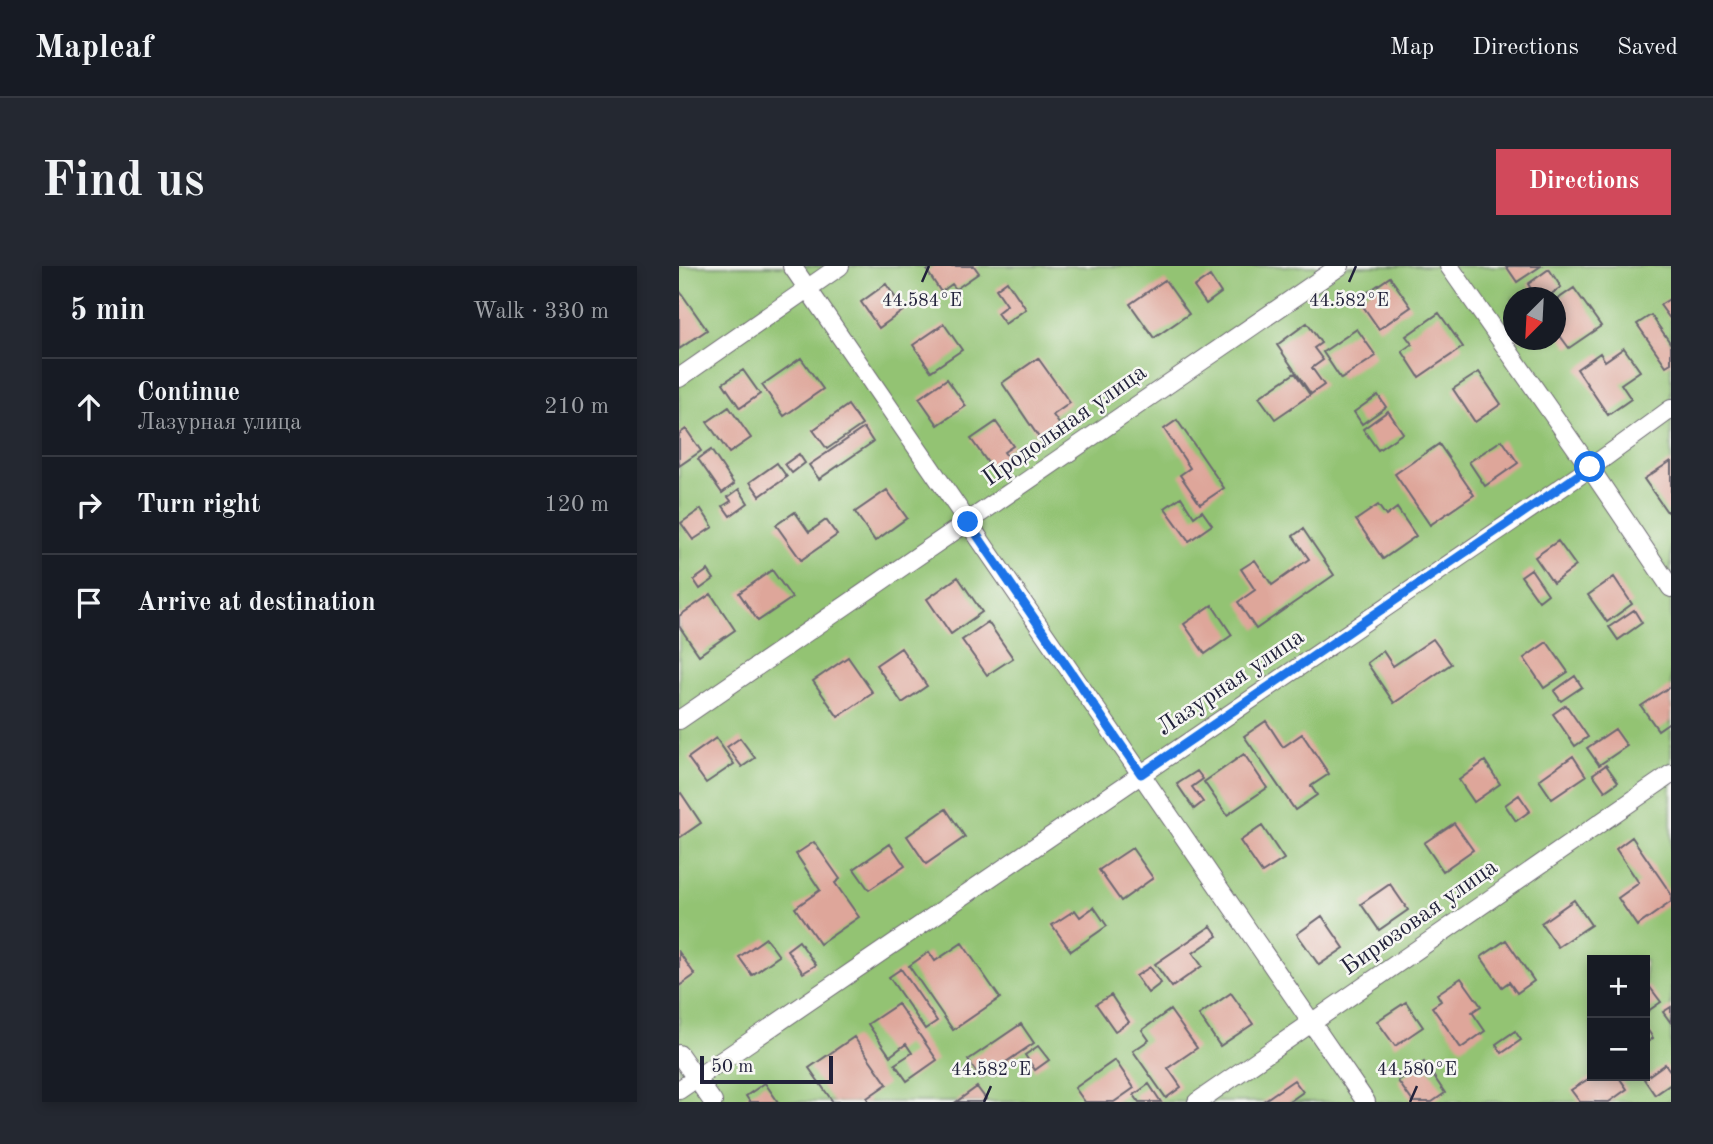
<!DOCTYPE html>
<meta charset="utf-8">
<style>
:root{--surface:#171b24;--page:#242831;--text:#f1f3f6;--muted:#9ea1a6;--line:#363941;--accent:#d1495b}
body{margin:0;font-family:"Old Standard TT",serif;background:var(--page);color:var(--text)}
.controls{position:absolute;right:21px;bottom:21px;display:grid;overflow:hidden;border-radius:0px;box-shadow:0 4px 10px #0003}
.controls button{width:63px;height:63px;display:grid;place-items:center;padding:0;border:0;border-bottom:2px solid var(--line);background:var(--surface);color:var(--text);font:35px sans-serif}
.compass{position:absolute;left:824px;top:21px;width:63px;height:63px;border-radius:50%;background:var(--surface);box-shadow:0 4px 10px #0003;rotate:204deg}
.scale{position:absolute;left:21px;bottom:18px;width:133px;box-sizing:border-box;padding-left:7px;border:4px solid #22223b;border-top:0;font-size:19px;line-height:24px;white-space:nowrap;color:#22223b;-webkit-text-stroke:5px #f6f6f2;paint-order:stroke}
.stop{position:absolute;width:21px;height:21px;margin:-16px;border:5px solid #1a73e8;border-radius:50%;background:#fff}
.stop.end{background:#1a73e8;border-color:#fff;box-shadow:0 2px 7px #0008}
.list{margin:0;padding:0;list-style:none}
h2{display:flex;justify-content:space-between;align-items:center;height:91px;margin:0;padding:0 28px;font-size:30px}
h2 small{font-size:23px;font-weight:400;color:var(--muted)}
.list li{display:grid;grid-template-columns:46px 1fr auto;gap:21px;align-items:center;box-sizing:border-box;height:98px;padding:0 28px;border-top:2px solid var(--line)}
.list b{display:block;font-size:26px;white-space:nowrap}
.list p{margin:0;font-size:23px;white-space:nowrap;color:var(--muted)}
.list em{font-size:23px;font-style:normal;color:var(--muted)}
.icon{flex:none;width:38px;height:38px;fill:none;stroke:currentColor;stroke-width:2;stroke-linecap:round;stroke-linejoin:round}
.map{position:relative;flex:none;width:992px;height:836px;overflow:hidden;border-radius:0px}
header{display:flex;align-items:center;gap:42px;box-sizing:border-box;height:98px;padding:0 35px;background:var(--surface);border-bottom:2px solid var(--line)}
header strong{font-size:33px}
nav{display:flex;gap:38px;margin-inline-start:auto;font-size:24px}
.intro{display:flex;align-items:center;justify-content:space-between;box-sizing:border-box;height:168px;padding:0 42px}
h1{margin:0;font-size:49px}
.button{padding:18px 32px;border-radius:0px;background:var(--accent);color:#fff;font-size:24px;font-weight:700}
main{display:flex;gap:42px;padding:0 42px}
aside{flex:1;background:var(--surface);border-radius:0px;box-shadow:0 4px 10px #0003}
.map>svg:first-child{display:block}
</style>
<header>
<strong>Mapleaf</strong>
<nav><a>Map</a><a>Directions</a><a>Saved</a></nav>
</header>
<div class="intro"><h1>Find us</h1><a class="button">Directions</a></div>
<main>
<aside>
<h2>5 min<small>Walk · 330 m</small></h2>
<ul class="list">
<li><svg class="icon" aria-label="ahead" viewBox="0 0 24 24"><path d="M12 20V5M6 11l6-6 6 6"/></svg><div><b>Continue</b><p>Лазурная улица</p></div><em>210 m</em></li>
<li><svg class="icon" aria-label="right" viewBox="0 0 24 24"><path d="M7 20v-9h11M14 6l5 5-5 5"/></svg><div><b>Turn right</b></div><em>120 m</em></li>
<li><svg class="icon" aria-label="arrive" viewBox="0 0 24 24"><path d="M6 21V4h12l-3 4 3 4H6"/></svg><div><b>Arrive at destination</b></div></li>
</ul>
</aside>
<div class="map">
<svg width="992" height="836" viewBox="0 0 992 836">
<rect width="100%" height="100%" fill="#f6f6f2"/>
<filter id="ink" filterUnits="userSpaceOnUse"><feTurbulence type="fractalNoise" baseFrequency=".0143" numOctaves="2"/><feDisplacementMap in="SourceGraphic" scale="14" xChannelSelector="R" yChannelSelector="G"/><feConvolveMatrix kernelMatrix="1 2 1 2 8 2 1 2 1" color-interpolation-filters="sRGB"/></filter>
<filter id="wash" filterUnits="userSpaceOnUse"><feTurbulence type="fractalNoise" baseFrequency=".00686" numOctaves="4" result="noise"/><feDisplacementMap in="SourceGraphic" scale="28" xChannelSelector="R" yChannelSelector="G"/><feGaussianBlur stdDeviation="1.57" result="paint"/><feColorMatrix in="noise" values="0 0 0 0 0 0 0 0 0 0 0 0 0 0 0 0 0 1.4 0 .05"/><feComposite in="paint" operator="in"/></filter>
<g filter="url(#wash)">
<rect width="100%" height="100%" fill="#f5e8d7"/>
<!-- green -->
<path fill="#93c373" stroke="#5a7257" stroke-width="2" fill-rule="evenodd" d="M0 0H992V836H0ZM834 32H876V74H834ZM913 694H966V810H913Z"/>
<g id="blocks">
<!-- building -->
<path fill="#dea69a" d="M255 0H295L300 7 277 23 273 18 262 26 248 5Z
M827 0H862L838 16Z
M870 3 882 21 867 32H858L849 18Z
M531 10 542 27 527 38 515 21Z
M711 11 732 41 700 63 679 33Z
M486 14 510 48 475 72 451 38Z
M328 15 347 43 326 58 318 47 328 39 317 23Z
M207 18 225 44 200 62 182 36Z
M895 22 922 60 890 82 876 63V35Z
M0 24 28 64 0 83Z
M992 32V54L981 39Z
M760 47 784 81 740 111 723 85 733 78 727 70Z
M972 49 992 78V97L987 100 958 58Z
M628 57 642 77 635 82 644 94 633 102 645 119 632 128 598 79Z
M265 58 283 84 252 105 234 79Z
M678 63 697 90 662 113 644 86Z
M945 82 961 105 942 118 952 133 929 149 898 103 921 87 926 95Z
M122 92 144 123 105 150 83 119Z
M359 92 391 137 374 149 383 162 363 176 323 117Z
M64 104 81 128 61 142 44 117Z
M800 106 822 138 796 156 774 123Z
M616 107 631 129 596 153 580 131Z
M268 113 287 140 259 159 240 132Z
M699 129 707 141 683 158 675 146Z
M169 139 183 159 148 183 134 164Z
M50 141 72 172 50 187 28 156Z
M709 145 724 167 699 184 684 163Z
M498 154 545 222 521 238 501 209 511 202 485 163Z
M317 156 334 180 325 186 330 193 314 204 292 173Z
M185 162 194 176 140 213 130 199Z
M7 163 22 185 0 200V168Z
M823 174 839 197 806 220 790 196Z
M760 178 795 229 751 259 716 208Z
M32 184 55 218 43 227 19 193Z
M120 188 126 197 113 207 106 198Z
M992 195V244L988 246 965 213Z
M98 197 108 211 81 230 71 216Z
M60 223 69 237 51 250 44 240 52 235 49 231Z
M208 224 228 252 196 275 176 246Z
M502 231 515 251 523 245 533 259 510 275 486 242Z
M699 239 707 250 718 242 737 270 704 293 677 254Z
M22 243 34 261 14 274 2 257Z
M116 246 130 266 147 254 158 269 122 294 97 259Z
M624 263 655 309 577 363 559 336 576 324 562 303 576 294 593 319 630 293 614 270Z
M879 275 897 300 874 317 856 291Z
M852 303 869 328 860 335 842 310Z
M29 304 35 313 21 323 15 314Z
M93 304 113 332 79 355 60 327Z
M279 311 303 346 272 368 248 333Z
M935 311 953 338 928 356 909 329Z
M32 328 56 364 20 389 0 360V350Z
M533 339 553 369 526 388 505 358Z
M955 344 963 357 939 374 930 361Z
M309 356 334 392 308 409 283 374Z
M754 373 772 398 715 437 688 397 704 385 714 400Z
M868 376 889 406 865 422 845 392Z
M222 382 248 420 223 437 197 399Z
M169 391 194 427 159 451 134 415Z
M896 410 903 421 882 435 875 425Z
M992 420V455L979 464 962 440Z
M887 439 909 471 896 480 874 448Z
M587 455 604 481 623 468 650 508 632 520 638 529 616 544 565 470Z
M936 463 948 480 920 499 908 482Z
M37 472 55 498 27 517 9 492Z
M61 472 76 492 63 501 48 481Z
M565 488 588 522 548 549 525 516Z
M894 490 907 510 873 533 860 514Z
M806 495 821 518 795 536 780 514Z
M927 499 939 516 926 525 914 508Z
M518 505 524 513 513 521 524 536 515 543 498 518Z
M2 527 22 557 0 572V528Z
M840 529 851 545 837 555 826 539Z
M267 543 286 571 247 598 228 570Z
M775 557 794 584 764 605 745 577Z
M583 560 605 593 583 607 561 575Z
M953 571 992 628V636L958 660 939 632 960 617 937 583Z
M135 576 161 613 156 617 180 651 141 678 116 642 141 624 117 588Z
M211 578 226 600 190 624 175 603Z
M453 582 474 612 442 635 420 604Z
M711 618 729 644 700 664 682 638Z
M895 634 912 659 879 681 862 657Z
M415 641 428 660 392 685 373 659 396 644 401 651Z
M643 650 665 682 640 699 618 668Z
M532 660 539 670 514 687 523 700 493 721 476 698Z
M87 672 100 690 73 709 60 691Z
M827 674 855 715 838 727 830 716 823 721 802 691Z
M120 675 137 699 124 707 108 684Z
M283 677 321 732 274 764 230 700 250 686 256 695Z
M0 686 16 709 0 720Z
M471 701 482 717 469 727 457 710Z
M222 703 258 755 246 763 210 711Z
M782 712 802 740 793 746 806 765 782 782 753 741 762 735 758 728Z
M970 720 982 736 966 747V723Z
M552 727 574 758 541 780 520 749Z
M432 729 450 756 436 765 417 738Z
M727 736 744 761 716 780 698 755Z
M219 738 258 794 228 815 216 798 233 787 227 778 211 790 189 758Z
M992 741V757L984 746Z
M491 744 518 782 489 802 502 821 487 832 454 785 470 774 463 764Z
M342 758 355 777 302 813 289 794Z
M966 760 974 772 966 778Z
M836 765 842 774 823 787 817 778Z
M175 771 208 818 188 832 190 836H154L130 802Z
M359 780 370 794 356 804 346 789Z
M436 794 455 822 435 836H406L396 822Z
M745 796 766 827 753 836H734L719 815Z
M986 798 992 806V818L976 829 965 813Z
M914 810H939L948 823 930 836H901L892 824Z
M615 814 624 826 610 836H583Z
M86 817 99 836H71L67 830Z
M470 818 482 836H460L455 829Z
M298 821 307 833 303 836H277Z"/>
</g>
</g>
<g filter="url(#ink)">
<use href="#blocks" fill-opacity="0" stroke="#6c6772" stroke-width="2"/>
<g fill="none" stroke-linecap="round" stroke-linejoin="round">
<!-- minor casing -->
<g stroke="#6c6772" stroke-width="20">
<path id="minor" d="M113 0 687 836
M770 0 911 202 992 322
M0 112 161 0
M0 454 661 0
M0 788 34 836
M0 824 911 202 992 143
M518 836 992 508"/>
</g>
<!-- minor -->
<use href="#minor" stroke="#fff" stroke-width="18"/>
</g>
</g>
<g fill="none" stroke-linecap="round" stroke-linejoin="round" filter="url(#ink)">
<!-- route -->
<path stroke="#1a73e8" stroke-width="9" d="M289 256 462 508 911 201"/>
</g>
<!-- ticks -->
<path fill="none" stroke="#22223b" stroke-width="2.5" d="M243 16 250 0M670 16 677 0M305 836 312 820M731 836 738 820"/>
<g text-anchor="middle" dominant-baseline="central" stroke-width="5" stroke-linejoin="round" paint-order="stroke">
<!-- street labels -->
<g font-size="24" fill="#22223b" stroke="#f6f6f2">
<text transform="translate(386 160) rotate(-35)">Продольная улица</text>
<text transform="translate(552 417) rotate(-34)">Лазурная улица</text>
<text transform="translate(741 652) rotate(-35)">Бирюзовая улица</text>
</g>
</g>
<g font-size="18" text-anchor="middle" fill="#22223b" stroke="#f6f6f2" stroke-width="5" stroke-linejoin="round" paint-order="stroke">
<text x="243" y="40">44.584°E</text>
<text x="670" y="40">44.582°E</text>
<text x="312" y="809">44.582°E</text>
<text x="738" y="809">44.580°E</text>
</g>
</svg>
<div class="controls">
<button>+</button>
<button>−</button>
</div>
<svg class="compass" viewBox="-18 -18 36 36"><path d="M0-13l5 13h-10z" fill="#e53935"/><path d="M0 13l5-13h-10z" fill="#9ea1a6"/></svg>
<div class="scale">50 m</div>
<div class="stop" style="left:911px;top:201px"></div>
<div class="stop end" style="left:289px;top:256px"></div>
</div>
</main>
